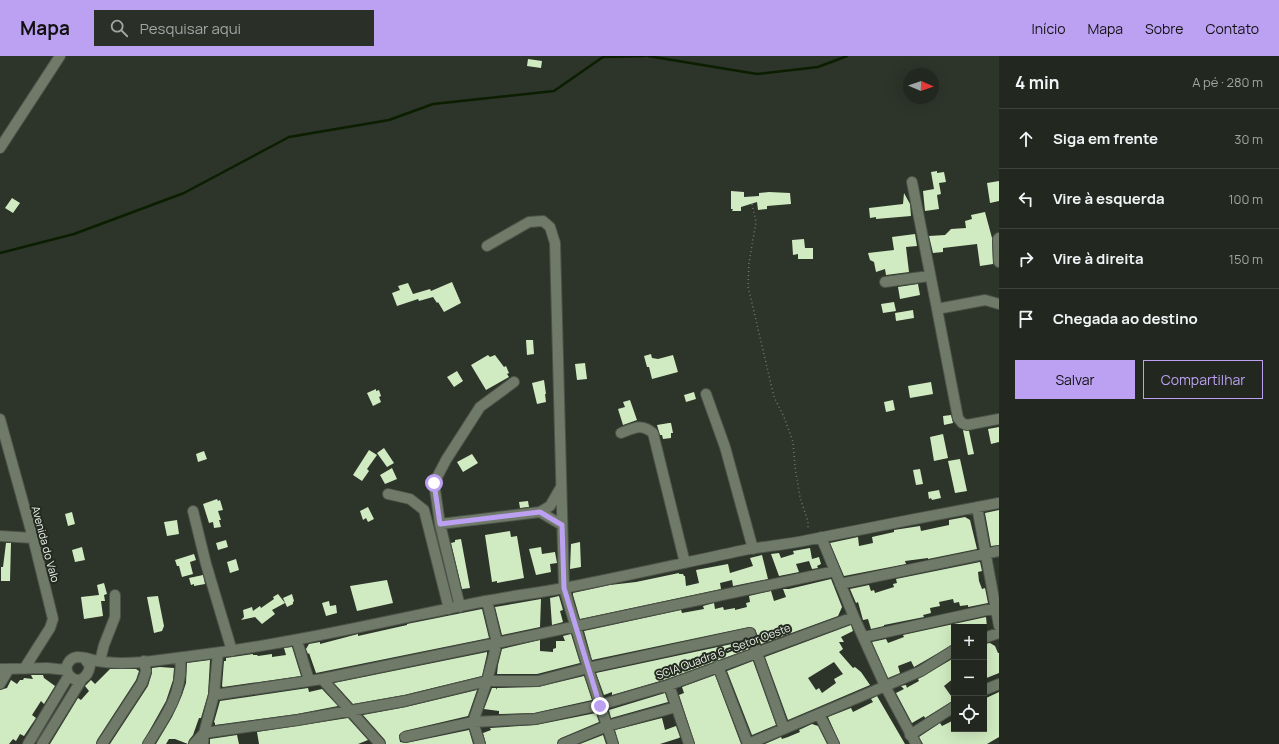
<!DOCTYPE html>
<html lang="pt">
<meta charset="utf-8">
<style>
:root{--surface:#22271f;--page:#2a2f28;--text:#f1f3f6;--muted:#a2a5a4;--line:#3f443d;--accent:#bca0f2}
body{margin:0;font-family:Manrope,sans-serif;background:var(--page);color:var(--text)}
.controls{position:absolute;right:12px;bottom:12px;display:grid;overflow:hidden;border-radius:0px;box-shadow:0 4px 16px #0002}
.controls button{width:36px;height:36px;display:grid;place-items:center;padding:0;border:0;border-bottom:1px solid var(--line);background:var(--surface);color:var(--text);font:20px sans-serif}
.compass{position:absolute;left:903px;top:12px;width:36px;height:36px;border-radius:50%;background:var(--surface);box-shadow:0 4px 16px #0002;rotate:92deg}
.stop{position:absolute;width:12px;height:12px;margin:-9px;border:3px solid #bca0f2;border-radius:50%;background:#fff}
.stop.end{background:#bca0f2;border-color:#fff;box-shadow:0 1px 4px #0008}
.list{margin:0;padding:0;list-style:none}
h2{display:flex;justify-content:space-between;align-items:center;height:52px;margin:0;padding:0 16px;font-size:17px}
h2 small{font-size:13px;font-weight:400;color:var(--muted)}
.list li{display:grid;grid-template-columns:26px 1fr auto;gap:12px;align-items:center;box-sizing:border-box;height:60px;padding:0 16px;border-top:1px solid var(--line)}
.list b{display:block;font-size:15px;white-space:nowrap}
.list em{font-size:13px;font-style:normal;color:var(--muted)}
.actions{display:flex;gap:8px;padding:12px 16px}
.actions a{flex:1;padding:9px 0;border:1px solid var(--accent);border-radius:0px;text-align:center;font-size:14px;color:var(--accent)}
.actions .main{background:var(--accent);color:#111}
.icon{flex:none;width:22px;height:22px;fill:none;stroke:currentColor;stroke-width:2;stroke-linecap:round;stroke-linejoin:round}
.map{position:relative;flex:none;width:999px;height:688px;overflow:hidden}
header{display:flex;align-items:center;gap:24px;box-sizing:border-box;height:56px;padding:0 20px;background:var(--accent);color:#111}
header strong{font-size:19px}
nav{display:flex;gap:22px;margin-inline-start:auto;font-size:14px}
.search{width:280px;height:36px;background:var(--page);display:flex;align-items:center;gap:10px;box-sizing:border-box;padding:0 14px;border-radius:0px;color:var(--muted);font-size:15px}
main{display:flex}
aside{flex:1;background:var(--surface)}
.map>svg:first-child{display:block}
</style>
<header>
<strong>Mapa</strong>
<div class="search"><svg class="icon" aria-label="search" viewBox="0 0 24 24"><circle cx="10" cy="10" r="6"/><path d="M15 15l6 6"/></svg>Pesquisar aqui</div>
<nav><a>Início</a><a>Mapa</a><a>Sobre</a><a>Contato</a></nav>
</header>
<main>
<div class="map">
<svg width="999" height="688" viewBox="0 0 999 688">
<rect width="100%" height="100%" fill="#2d3429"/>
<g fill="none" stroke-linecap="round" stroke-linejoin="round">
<!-- stream -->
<path stroke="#0b1e00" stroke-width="2.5" d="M648 0 757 18 818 11 847 0
M0 197 74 178 184 137 289 81 389 64 433 48 554 35 603 1 645 0"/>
</g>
<!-- building -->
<path fill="#d0ebc1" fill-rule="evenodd" d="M528 3 542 5 541 12 527 10Z
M937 115V117L944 116 946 126 939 127 941 138 937 139 939 153 925 155 923 135 934 133 931 116Z
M999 125V145L990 147 987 127Z
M731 135 744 136V141L759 140V137L769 136 790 137 791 148 767 150V153L758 154 757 146 741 151V155H732L733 153H731Z
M904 137 910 148 911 160 876 163V161L870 162 869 152 903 148Z
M12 142 20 147 13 157 5 152Z
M985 156 992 182 993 208 980 210 977 188 943 192V196L933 197 929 180 945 179 951 173 966 172 965 165 972 163 971 159Z
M915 178 917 190 906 191 909 216 886 219 885 213 876 216 874 206 870 204 868 197 894 194 892 181Z
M804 183 805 192H813V203H798V198L793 199 792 184Z
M452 226 461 247 444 256 438 246 437 247 433 241 419 245 418 243 397 250 392 237 400 234 398 230 408 227 413 238 430 233 431 235Z
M918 228 920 239 900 243 898 231Z
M894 246 896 255 883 257 881 248Z
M913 254 914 262 896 265 895 257Z
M526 284H533L534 298 527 299Z
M651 298 652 302 658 303 673 299 678 316 652 323 649 311H647L644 300Z
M488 299 490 301 495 299 504 311 506 310 509 317 507 318 509 321 486 334 471 309Z
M585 307 587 323 577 324 575 308Z
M457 315 463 325 454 331 447 321Z
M544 324 546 338H545L546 346 537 348 532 327Z
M931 326 933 338 910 342 908 330Z
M376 333V335L379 334 381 340 379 341 381 346 373 350 367 337Z
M694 336 696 343 686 346 684 339Z
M630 344 637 364 623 369 618 353 625 351 623 346Z
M893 344 895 354 886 356 884 346Z
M951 359 953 367 944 369 943 360Z
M669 367H671L673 377H671V382L663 383 662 379H660L657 369Z
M999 371V386L991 388 988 373Z
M963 374 969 375 974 398 968 399Z
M943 378 948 402 934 405 930 381Z
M384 392 394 407 387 411 377 397Z
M369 394 377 399 367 413 369 415 362 425 353 419Z
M204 395 207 403 198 406 196 398Z
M472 398 478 407 463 416 457 406Z
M960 403 967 435 955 437 948 405Z
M392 412 397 423 385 428 380 419Z
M920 413 923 428 916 429 913 414Z
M939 434 941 442 932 444 931 442 929 443 928 436Z
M217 443 218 445 220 444 223 454 218 455 221 464H219L221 471 214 472 213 466 209 467 203 448Z
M528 445 529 451 520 452 519 446Z
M368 451 374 463 368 466 366 462 363 464 360 455Z
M999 454V489L991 490 985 457Z
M72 456 75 468 68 470 65 458Z
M965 461 970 464 977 493 928 503V502L905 505 906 508 844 520 830 487 858 481 859 490 873 487 872 481 894 476V474L920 470 921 475 949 469V464Z
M177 464 179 478 167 480 164 466Z
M510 475 511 481 517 480 524 522 497 527V525L492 526 485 479Z
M461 483 470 532 462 533 451 487 455 486V484Z
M226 484 228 491 218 494 216 487Z
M580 486 581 511 570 513 571 488Z
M6 487H11L10 525H1V511H3Z
M82 491 85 504 75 506 72 494Z
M541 491 542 498 555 496 557 507 550 508 551 516 536 519 529 493Z
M810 492 812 503 819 501 821 508 817 510 818 512 812 513 809 505 796 508 799 516 779 520 771 498 779 497 781 502 794 498 793 495Z
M194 498 196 504 190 506 193 518 182 521 179 510H177L175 504Z
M762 499 768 523 733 530 732 524 720 527 721 533 580 563 573 539V537L610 529 636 526 679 517V518H683L684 520H685L686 530 699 527 696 514 728 508 730 517 753 510 750 502Z
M236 503 239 514 230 517 227 506Z
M980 506 982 515 978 516 979 525 982 533 985 532 988 547 968 551V549L960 550 959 546 954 547 953 543 939 546 940 550 930 552 931 557 923 559 924 561 884 569V570L871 573 868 563 863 564 858 546 856 547 850 533 869 529 871 535 874 534 875 537 894 531 893 528 897 527 896 523Z
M203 519 205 528 194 530V528L191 529 189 522Z
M831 523 842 551 838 560 761 588 755 573 749 571 592 604 584 575 681 554 682 557 704 553 703 550 714 547 715 553 723 551 724 554 735 552V554L747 551 746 547 750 546 749 540 771 535 774 545 786 541 783 533H789Z
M387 524 393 547 357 555 350 530Z
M104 527 107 538 104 539 105 545H101L103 560 84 563 81 541 99 539 97 529Z
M278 538 285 547 272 554 275 558 262 568 255 561 241 564 244 561 243 554 252 551 253 555 260 550 261 552 274 543 273 541Z
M292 538 294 545 293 546V548L287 551 283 542Z
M158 540 164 570 162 575 154 577 147 541Z
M559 540 563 554 560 555 563 566 552 569 550 542Z
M541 543 540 571 502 579 495 551Z
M329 545 330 550 336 549 337 557 326 560 322 547Z
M482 553 489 582 316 617 309 597 308 598 306 593 309 588 320 586V588L358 578V580L407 569V568Z
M986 561 987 571H954V588L914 611 911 605 898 610 900 617 888 622 872 586 886 583 888 587 904 581 903 579Z
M851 569 853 575 841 581 844 586H839L843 593 839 596 853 612 855 611 861 616 870 629 788 664 765 601ZM834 606 843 618 834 623 836 627 822 637 819 632 816 634 808 622Z
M571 578 580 607 537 618H497L498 609 502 593 540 584V595L553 596V593L556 592V585H565L563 580Z
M746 585 749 593 667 623 612 639V636L604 639 596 617Z
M990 587 995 590 998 597H999V617L984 623V588Z
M292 591 301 620 223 631 222 630 224 605H226V602L253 598V599H257L258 600 272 598V601L286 599 284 592Z
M487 596V598L482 620 404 639 353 648 334 627Z
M954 602V622L944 630 954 644 925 662 924 660 912 667 896 637 904 633 901 630 906 629 907 632 908 631 919 625 918 623Z
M210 604 208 638 201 662H199L193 679 189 684 188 688 175 683H169L166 688H156L172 661 182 639 186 627 187 607Z
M753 605 776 669 752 679 727 615Z
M160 611 174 612 173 624 166 645 142 688H110L148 630 152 617V612Z
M110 613H136L139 615 136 624 97 684 96 688H50L78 642 81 644 89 635 85 630 91 624 95 628Z
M31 619H43L44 622 55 630 44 648 41 645 32 659 36 662 24 680 20 678 16 685 13 683 9 688H0V634L7 632 11 624 17 628 20 624H23L24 622 33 623Z
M715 619 741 688H695L679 639 684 637 682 631Z
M584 620 592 644 534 657 499 658V655L484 653 492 632H496L497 634V632L538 631Z
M308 632 309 636 322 633 338 650 297 658 215 669V667L214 666 220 645Z
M477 634 468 660 404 675 399 679 400 686 406 687 469 674 473 688H386L385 684 363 659 406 651Z
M999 636V681L987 688H923L919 681 940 667 942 670 954 664V673H984V643Z
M665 637 668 646 611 662 609 654Z
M877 640 905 688H840L828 661 851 652 853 656 873 646 871 643Z
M596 657 599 666 561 682 558 684 557 688H486L483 677 491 674 490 672 536 669Z
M348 662 368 684 358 688H259L257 676Z
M662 662 665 674 676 670 680 681 679 682 660 688H619L615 674Z
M812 668 818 670 827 688H765L781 681 782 683 788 681 800 676 799 674Z
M237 679 239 688H210V683Z
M603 679 606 688H580Z"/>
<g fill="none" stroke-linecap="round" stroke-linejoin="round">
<!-- minor casing -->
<g stroke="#4c5348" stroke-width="12">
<path id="minor" d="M0 92 60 0
M912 126 937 253 985 244 999 248
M999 182 998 183 999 206
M487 190 529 166 543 165 550 171 555 187 564 532 588 612 613 688
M885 226 929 220
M937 253 958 362 962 367 967 369 999 363
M706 338 725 391 753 493
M0 363 33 482 53 563 50 572 24 613
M621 377C634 372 641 367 653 377L685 507
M388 438 410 443 424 454 449 553
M977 451 999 570
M193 455 206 508 232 595
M540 456 550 450 561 431
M440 468 540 456 562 469
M0 480 33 482
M821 481 854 561 885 630 916 688
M840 528 999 495
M460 551 440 468 434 427 446 404 480 351 514 326
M864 581 996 552
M984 582 999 577
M297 585 309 624
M84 602 90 610C88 621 78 630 69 619 63 612 69 602 77 601 83 601 91 603 97 605 125 610 162 604 191 600 290 588 387 565 485 545 511 540 537 537 564 532 626 520 687 506 749 493 769 490 789 488 808 484 872 471 935 459 999 447
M100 605 104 589 115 561V539
M718 610 748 688
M0 613 47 612 67 614
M322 623 380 688
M0 628 9 613
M669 629 689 688
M984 634 999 628
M214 639 322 623 497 587 835 515
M819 658 834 688
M910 679 954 651
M405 681 473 666 535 663 600 649 669 629 854 561
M28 688 69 619
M42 688 82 623
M102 688 142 627 146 615 144 605
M148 688C165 662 184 635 180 602
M194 688 204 677 298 664 405 645 487 625H538L588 612 750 577 784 673
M203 688 204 677 214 639 218 597
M480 688 473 666 487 625 497 587 487 545
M563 688 607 670 676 651
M748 688 921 615 954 594"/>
</g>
<!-- path -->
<path stroke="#72786e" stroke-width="1.5" stroke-dasharray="1 3" stroke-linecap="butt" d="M752 148 756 166 749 207 748 230 774 341 784 361 793 386 795 411 800 441 808 466V474"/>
<!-- minor -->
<use href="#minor" stroke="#6f7a69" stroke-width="10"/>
</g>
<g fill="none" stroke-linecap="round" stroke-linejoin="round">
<!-- route -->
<path stroke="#bca0f2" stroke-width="5" d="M434 427 440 468 540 456 562 469 564 532 600 650"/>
</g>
<g text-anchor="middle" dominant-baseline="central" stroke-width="4" stroke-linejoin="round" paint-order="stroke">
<!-- street labels -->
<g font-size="11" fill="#eef3eb" stroke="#232a1f">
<text transform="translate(46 488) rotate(75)">Avenida do Valo</text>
<text transform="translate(723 595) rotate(-20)">SCIA Quadra 6 - Setor Oeste</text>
</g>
</g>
</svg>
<div class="controls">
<button>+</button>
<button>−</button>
<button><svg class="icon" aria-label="locate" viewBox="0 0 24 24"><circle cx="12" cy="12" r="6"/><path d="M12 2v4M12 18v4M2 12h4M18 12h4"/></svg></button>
</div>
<svg class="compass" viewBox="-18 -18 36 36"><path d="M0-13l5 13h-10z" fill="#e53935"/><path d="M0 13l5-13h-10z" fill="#a2a5a4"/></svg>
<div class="stop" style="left:434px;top:427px"></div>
<div class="stop end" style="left:600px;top:650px"></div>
</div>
<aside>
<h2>4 min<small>A pé · 280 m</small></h2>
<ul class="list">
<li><svg class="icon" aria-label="ahead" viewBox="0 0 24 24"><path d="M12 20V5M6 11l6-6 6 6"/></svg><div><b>Siga em frente</b></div><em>30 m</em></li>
<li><svg class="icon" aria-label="left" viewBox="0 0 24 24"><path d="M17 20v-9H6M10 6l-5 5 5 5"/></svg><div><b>Vire à esquerda</b></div><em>100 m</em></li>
<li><svg class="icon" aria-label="right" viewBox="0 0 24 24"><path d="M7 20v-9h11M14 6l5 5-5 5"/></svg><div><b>Vire à direita</b></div><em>150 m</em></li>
<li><svg class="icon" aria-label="arrive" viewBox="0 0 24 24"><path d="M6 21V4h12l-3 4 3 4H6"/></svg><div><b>Chegada ao destino</b></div></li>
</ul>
<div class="actions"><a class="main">Salvar</a><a>Compartilhar</a></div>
</aside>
</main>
